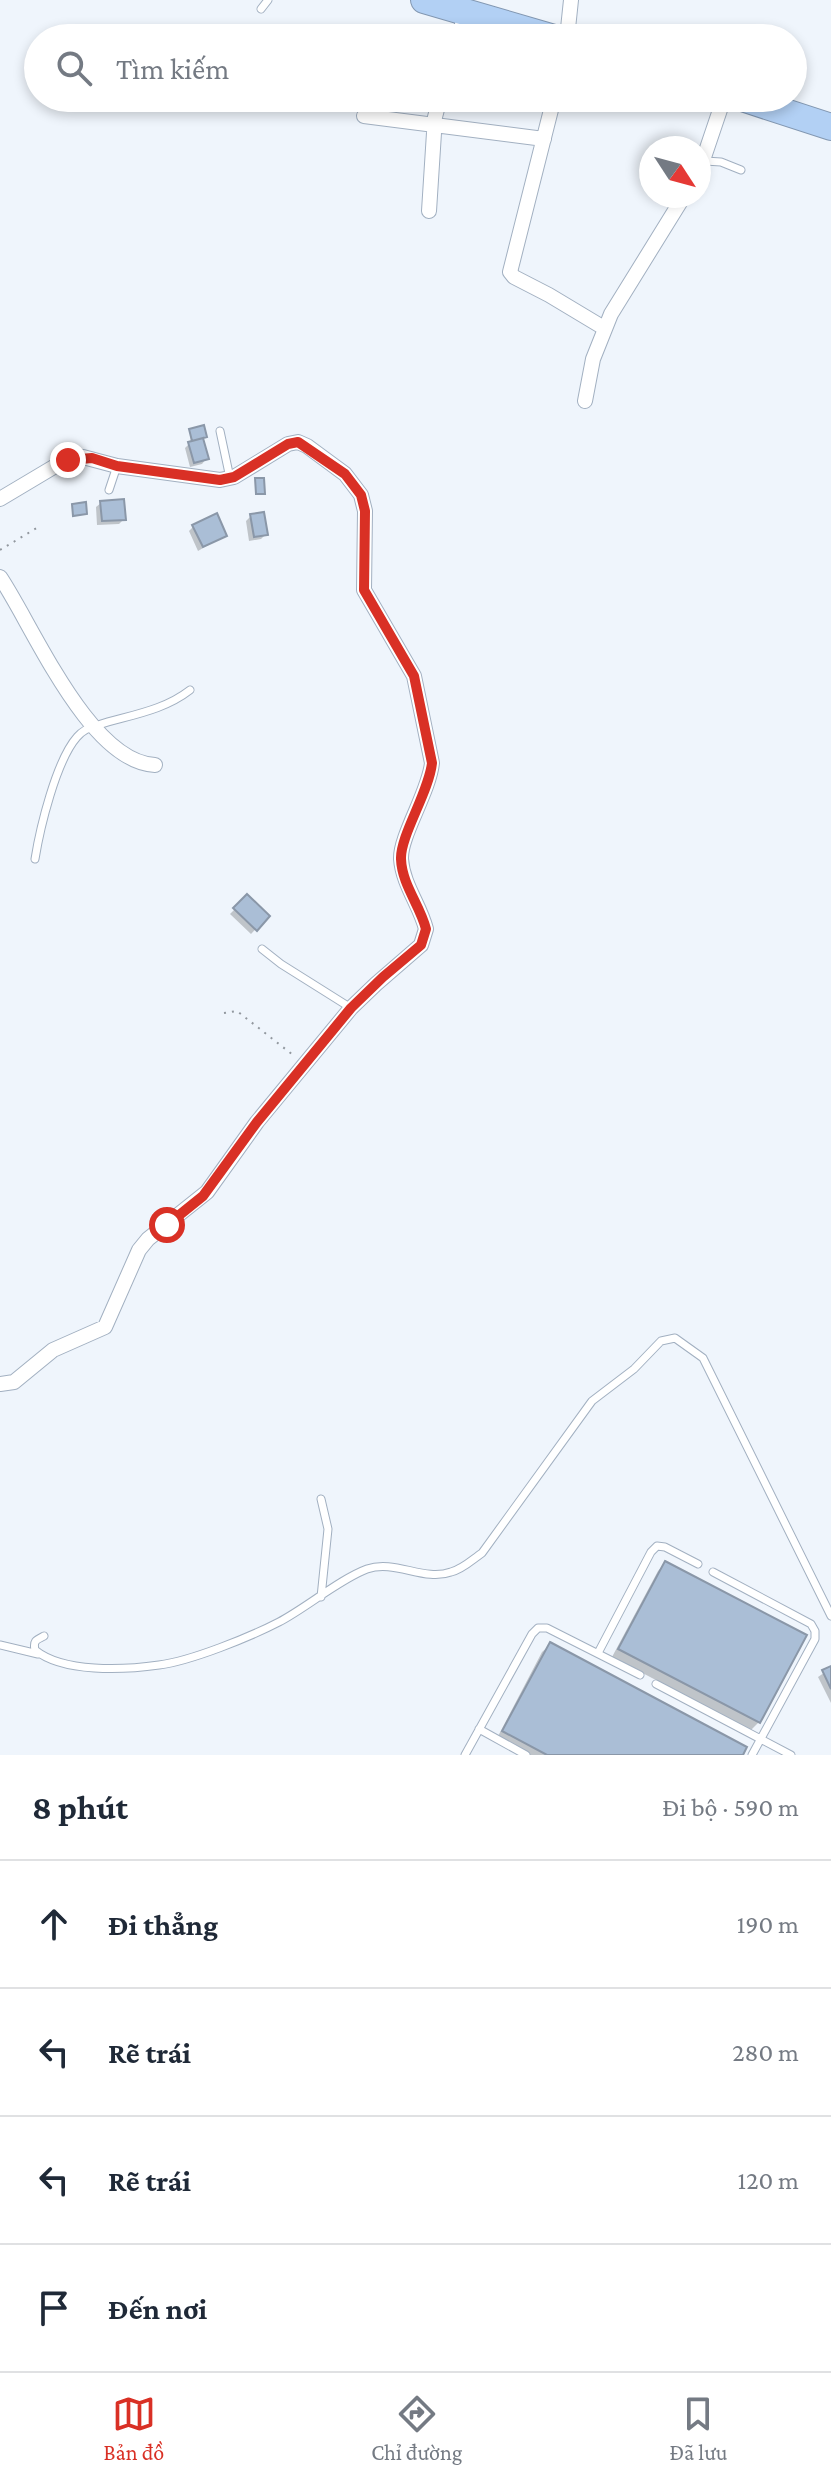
<!DOCTYPE html>
<html lang="vi">
<meta charset="utf-8">
<style>
:root{--surface:#fff;--page:#f6f6f7;--text:#1f2937;--muted:#747a83;--line:#e0e1e3;--accent:#d93025}
body{margin:0;font-family:"Crimson Pro",serif;background:var(--page);color:var(--text)}
.compass{position:absolute;left:639px;top:136px;width:72px;height:72px;border-radius:50%;background:var(--surface);box-shadow:0 4px 12px #0003;rotate:126deg}
.stop{position:absolute;width:24px;height:24px;margin:-18px;border:6px solid #d93025;border-radius:50%;background:#fff}
.stop.end{background:#d93025;border-color:#fff;box-shadow:0 2px 8px #0008}
.list{margin:0;padding:0;list-style:none}
h2{display:flex;justify-content:space-between;align-items:center;height:104px;margin:0;padding:0 32px;font-size:34px}
h2 small{font-size:26px;font-weight:400;color:var(--muted)}
.list li{display:grid;grid-template-columns:52px 1fr auto;gap:24px;align-items:center;box-sizing:border-box;height:128px;padding:0 32px;border-top:2px solid var(--line)}
.list b{display:block;font-size:30px;white-space:nowrap}
.list em{font-size:26px;font-style:normal;color:var(--muted)}
.icon{flex:none;width:44px;height:44px;fill:none;stroke:currentColor;stroke-width:2;stroke-linecap:round;stroke-linejoin:round}
.map{position:relative;flex:none;width:831px;height:1755px;overflow:hidden}
.search{position:absolute;background:var(--surface);box-shadow:0 4px 12px #0003;left:24px;right:24px;top:24px;height:88px;display:flex;align-items:center;gap:20px;box-sizing:border-box;padding:0 28px;border-radius:44px;color:var(--muted);font-size:30px}
.sheet{height:616px;background:var(--surface)}
nav{display:flex;justify-content:space-around;align-items:center;box-sizing:border-box;height:112px;border-top:2px solid var(--line);background:var(--surface);font-size:22px;color:var(--muted)}
nav a{display:grid;justify-items:center;gap:4px}
nav .on{color:var(--accent)}
.map>svg:first-child{display:block}
</style>
<div class="map">
<svg width="831" height="1755" viewBox="0 0 831 1755">
<rect width="100%" height="100%" fill="#eff5fc"/>
<!-- shadow -->
<path fill="#0003" d="M190 430 203 438 206 459 202 464 190 467 185 448 191 442Z
M101 503 124 519 119 524 97 525 96 507Z
M251 516 266 534 261 539 249 541 246 521Z
M193 527 225 535 198 551 189 531Z
M247 897 267 917 251 934 230 914Z
M665 1563 759 1722 751 1730 612 1657 658 1571Z
M550 1645 741 1755H525L496 1740 542 1652Z
M831 1668V1703L818 1677Z"/>
<!-- building -->
<path fill="#aabed6" stroke="#8a97a8" stroke-width="2" d="M204 425 207 437 192 441 189 429Z
M203 438 209 459 194 463 188 442Z
M255 478H264L265 494H256Z
M124 499 126 520 102 521 100 501Z
M86 502 87 514 73 516 72 504Z
M264 512 268 535 254 537 250 514Z
M217 513 227 536 203 547 192 525Z
M247 894 270 916 257 931 233 908Z
M665 1561 807 1635 760 1723 618 1649Z
M550 1642 747 1747 743 1755H547L502 1731Z
M831 1666V1689L822 1670Z"/>
<g fill="none" stroke-linecap="round" stroke-linejoin="round">
<!-- lane casing -->
<g stroke="#a2b0c1" stroke-width="9">
<path id="lane" d="M261 9 268 0
M705 161 721 162 741 170
M220 431 230 478
M109 490 117 466
M35 859C40 828 56 761 77 737 82 731 90 727 98 725 130 715 163 711 190 690
M262 949 281 964 351 1008
M321 1499 328 1529 321 1597
M713 1572 811 1624 815 1631V1639L752 1755
M44 1636C36 1640 33 1641 35 1650 63 1673 124 1670 159 1665 191 1661 250 1637 279 1622 306 1608 340 1579 367 1569 395 1559 424 1582 451 1572 463 1569 473 1559 482 1553L592 1401 634 1369 661 1341 675 1338 703 1358 831 1616
M0 1645 38 1654
M598 1653 651 1552 657 1546 665 1547 698 1564
M656 1684 791 1755
M479 1729 526 1755
M465 1755 532 1634 538 1628H547L640 1675"/>
</g>
<!-- street casing -->
<g stroke="#a2b0c1" stroke-width="16">
<path id="street" d="M458 38 467 8
M567 38 571 0
M554 98 510 272 514 277 549 295 604 328
M364 116 544 139
M699 172 724 98
M429 211 435 117 440 98
M585 401 593 359 611 314 684 196
M0 499 62 462 83 457 117 466 220 480 234 477 288 444 298 442 307 446 345 474 361 495 365 511 364 590 414 676 432 763C429 792 400 836 401 859 403 885 420 905 426 929L421 945 376 984 351 1008 257 1122 207 1192 148 1239 139 1250 105 1327 53 1350 14 1382 0 1384
M0 577C33 626 89 762 155 765"/>
</g>
<!-- highway casing -->
<g stroke="#8297b1" stroke-width="28">
<path id="highway" d="M424 0 554 38
M742 98 831 127"/>
</g>
<!-- path -->
<path stroke="#92989f" stroke-width="2" stroke-dasharray="2 6" stroke-linecap="butt" d="M0 550 40 526
M224 1013 237 1011 293 1055"/>
<!-- lane -->
<use href="#lane" stroke="#fff" stroke-width="7"/>
<!-- street -->
<use href="#street" stroke="#fff" stroke-width="14"/>
<!-- highway -->
<use href="#highway" stroke="#b2d0f4" stroke-width="26"/>
</g>
<g fill="none" stroke-linecap="round" stroke-linejoin="round">
<!-- route -->
<path stroke="#d93025" stroke-width="10" d="M68 460 92 458 117 466 220 480 234 477 288 444 298 442 345 474 361 495 365 511 364 590 414 676 432 763C429 792 400 836 401 859 402 885 420 905 426 929L421 945 383 977 351 1008 257 1122 203 1196 167 1225"/>
</g>
</svg>
<svg class="compass" viewBox="-18 -18 36 36"><path d="M0-13l5 13h-10z" fill="#e53935"/><path d="M0 13l5-13h-10z" fill="#747a83"/></svg>
<div class="stop" style="left:167px;top:1225px"></div>
<div class="stop end" style="left:68px;top:460px"></div>
<div class="search"><svg class="icon" aria-label="search" viewBox="0 0 24 24"><circle cx="10" cy="10" r="6"/><path d="M15 15l6 6"/></svg>Tìm kiếm</div>
</div>
<section class="sheet">
<h2>8 phút<small>Đi bộ · 590 m</small></h2>
<ul class="list">
<li><svg class="icon" aria-label="ahead" viewBox="0 0 24 24"><path d="M12 20V5M6 11l6-6 6 6"/></svg><div><b>Đi thẳng</b></div><em>190 m</em></li>
<li><svg class="icon" aria-label="left" viewBox="0 0 24 24"><path d="M17 20v-9H6M10 6l-5 5 5 5"/></svg><div><b>Rẽ trái</b></div><em>280 m</em></li>
<li><svg class="icon" aria-label="left" viewBox="0 0 24 24"><path d="M17 20v-9H6M10 6l-5 5 5 5"/></svg><div><b>Rẽ trái</b></div><em>120 m</em></li>
<li><svg class="icon" aria-label="arrive" viewBox="0 0 24 24"><path d="M6 21V4h12l-3 4 3 4H6"/></svg><div><b>Đến nơi</b></div></li>
</ul>
</section>
<nav>
<a class="on"><svg class="icon" aria-label="map" viewBox="0 0 24 24"><path d="M3 6l6-2 6 2 6-2v14l-6 2-6-2-6 2zM9 4v14M15 6v14"/></svg>Bản đồ</a>
<a><svg class="icon" aria-label="directions" viewBox="0 0 24 24"><path d="M12 3l9 9-9 9-9-9zM9 14v-3h6M13 9l2 2-2 2"/></svg>Chỉ đường</a>
<a><svg class="icon" aria-label="saved" viewBox="0 0 24 24"><path d="M7 4h10v16l-5-4-5 4z"/></svg>Đã lưu</a>
</nav>
